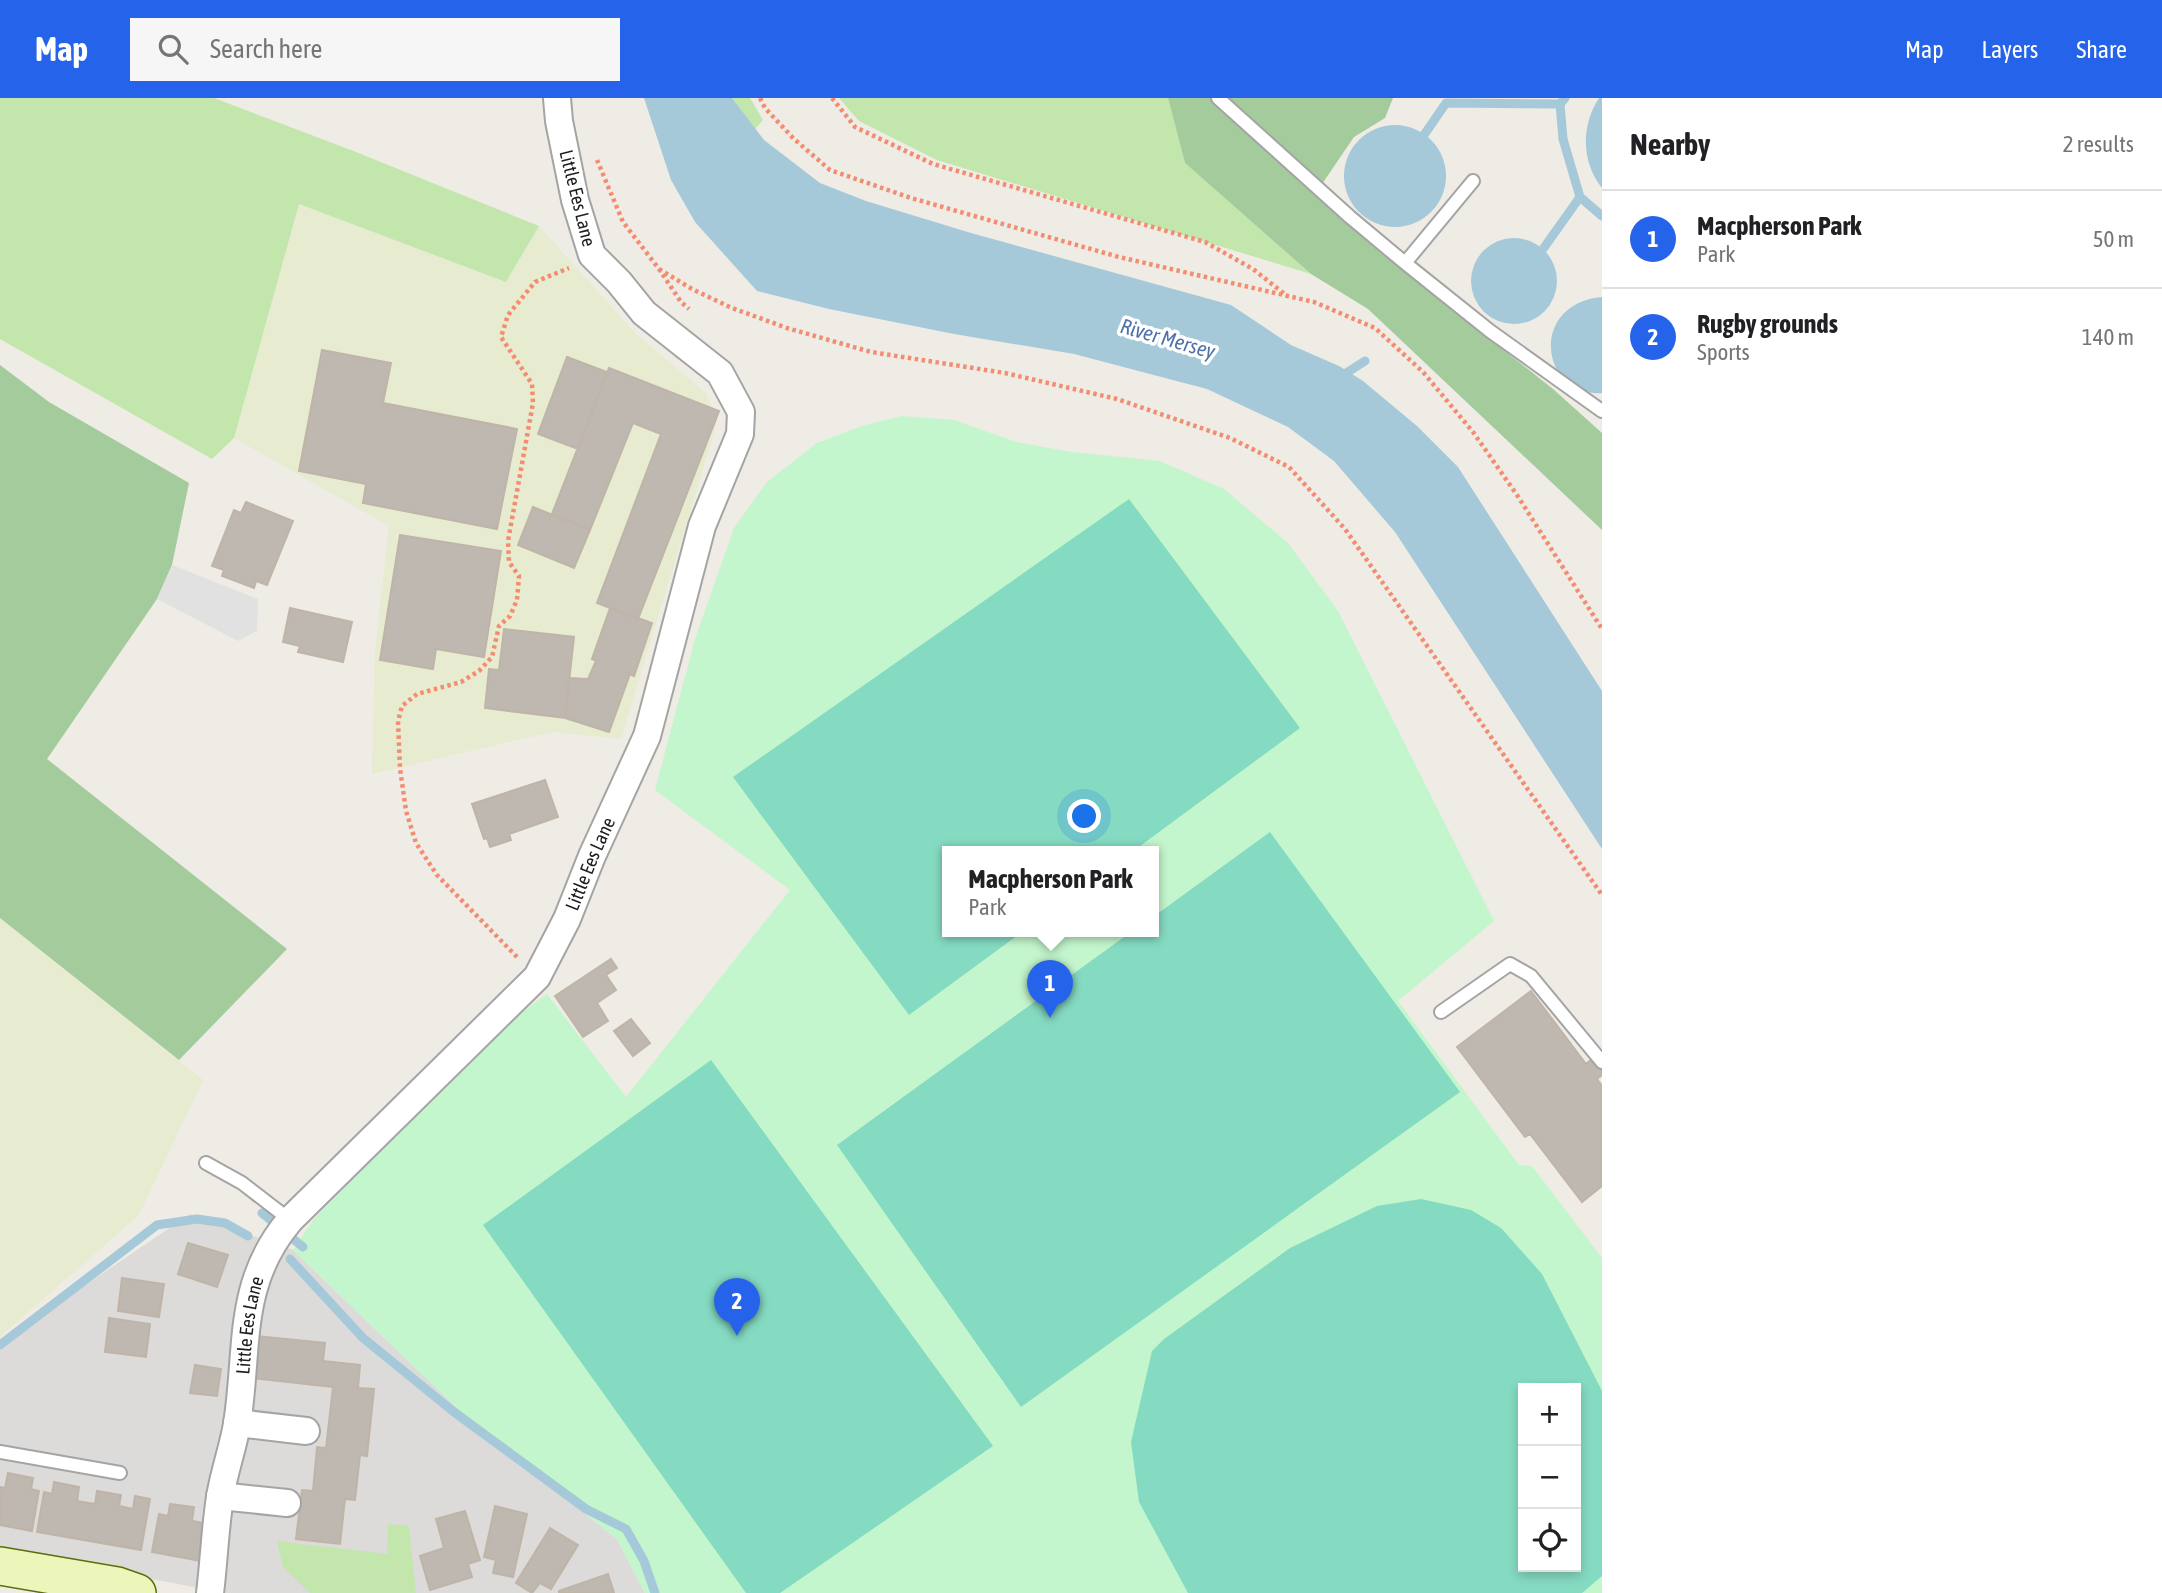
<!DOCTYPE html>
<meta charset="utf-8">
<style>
:root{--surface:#fff;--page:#f6f6f6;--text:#202124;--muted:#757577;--line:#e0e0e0;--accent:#2563eb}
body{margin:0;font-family:"Asap Condensed",sans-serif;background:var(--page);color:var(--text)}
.controls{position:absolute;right:21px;bottom:21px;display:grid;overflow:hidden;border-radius:0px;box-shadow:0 4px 10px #0003}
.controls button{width:63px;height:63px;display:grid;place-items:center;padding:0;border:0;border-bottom:2px solid var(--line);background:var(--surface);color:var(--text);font:35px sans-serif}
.you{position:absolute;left:1085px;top:719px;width:24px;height:24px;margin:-18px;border:5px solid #fff;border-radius:50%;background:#1a73e8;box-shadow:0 0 0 10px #1a73e833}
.badge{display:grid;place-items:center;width:46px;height:46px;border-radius:50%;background:var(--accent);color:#fff;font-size:23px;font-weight:700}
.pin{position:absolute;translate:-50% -58px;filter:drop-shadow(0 2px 4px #0008)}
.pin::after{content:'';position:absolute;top:37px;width:24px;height:21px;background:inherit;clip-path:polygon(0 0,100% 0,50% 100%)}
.popup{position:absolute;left:942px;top:748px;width:217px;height:91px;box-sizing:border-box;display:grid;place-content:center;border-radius:0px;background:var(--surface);filter:drop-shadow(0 2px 5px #0005);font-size:23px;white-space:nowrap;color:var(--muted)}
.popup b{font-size:26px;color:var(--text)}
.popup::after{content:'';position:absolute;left:50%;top:100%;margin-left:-14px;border:14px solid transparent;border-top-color:var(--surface)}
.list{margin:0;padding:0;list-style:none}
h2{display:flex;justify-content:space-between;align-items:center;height:91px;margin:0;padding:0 28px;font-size:30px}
h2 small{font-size:23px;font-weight:400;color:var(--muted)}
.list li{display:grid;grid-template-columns:46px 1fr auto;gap:21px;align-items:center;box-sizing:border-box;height:98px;padding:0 28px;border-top:2px solid var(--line)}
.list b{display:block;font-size:26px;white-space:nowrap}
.list p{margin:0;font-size:23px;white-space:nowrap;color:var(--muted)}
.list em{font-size:23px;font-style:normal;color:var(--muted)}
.icon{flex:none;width:38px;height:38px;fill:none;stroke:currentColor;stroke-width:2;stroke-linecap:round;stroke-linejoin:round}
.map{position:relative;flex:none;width:1602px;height:1495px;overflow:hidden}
header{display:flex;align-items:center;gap:42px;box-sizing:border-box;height:98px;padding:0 35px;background:var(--accent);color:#fff}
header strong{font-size:33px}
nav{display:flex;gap:38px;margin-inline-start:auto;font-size:24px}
.search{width:490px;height:63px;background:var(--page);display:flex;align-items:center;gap:18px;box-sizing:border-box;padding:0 24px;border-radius:0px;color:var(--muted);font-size:26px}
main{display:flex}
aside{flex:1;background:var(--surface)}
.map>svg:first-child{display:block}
</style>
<header>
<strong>Map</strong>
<div class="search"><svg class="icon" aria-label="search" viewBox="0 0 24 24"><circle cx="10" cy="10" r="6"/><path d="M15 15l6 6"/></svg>Search here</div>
<nav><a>Map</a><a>Layers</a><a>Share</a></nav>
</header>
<main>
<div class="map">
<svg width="1602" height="1495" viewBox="0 0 1602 1495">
<rect width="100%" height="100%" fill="#eeece4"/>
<!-- residential -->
<path fill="#dcdbda" d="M190 1116 293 1152 484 1336 617 1441 645 1495H200L194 1489 0 1453V1245Z"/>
<!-- farmland -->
<path fill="#e7ecd0" d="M299 106 506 184 539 128 635 235 706 295 717 325 621 641 552 634 372 676 375 554 389 428 234 340Z
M0 820 203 982 139 1117 0 1239Z"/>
<!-- grass -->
<path fill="#c2e6ac" d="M0 0H214L356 54 539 128 506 184 299 106 234 340 212 361 0 241Z
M732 0H750L763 22 755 31Z
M839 0H1168L1185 65 1311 176 937 62 859 23Z
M388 1426 409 1428 416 1495H310L283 1469 277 1443 387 1456Z"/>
<!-- forest -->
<path fill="#a4cb9b" d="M1168 0H1212V5L1381 155 1553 291 1602 335V432L1368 211 1311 176 1185 65Z
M1225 0H1393L1385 20 1354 39 1322 86Z
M0 267 49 304 189 385 172 467 157 501 47 661 287 851 179 962 0 820Z"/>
<!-- park -->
<path fill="#c3f6cc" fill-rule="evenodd" d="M902 318 954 322 1016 344 1072 354 1160 363 1224 391 1288 445 1338 513 1494 823 1398 903 1519 1067 1532 1068 1602 1160V1495H645L617 1441 484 1336 293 1152 313 1122 490 937 547 896 626 999 790 792 655 692 695 541 734 430 767 384 817 345 862 328ZM947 754H1153V834H947ZM1523 1290H1576V1469H1523Z"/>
<!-- pitch -->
<path fill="#85dac2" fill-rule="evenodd" d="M1129 401 1300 630 1132 754H947V834H1022L909 917 733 679Z
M1270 734 1460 994 1021 1309 837 1047 1131 834H1153V819Z
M711 962 993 1348 780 1495H746L483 1127Z
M1421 1101 1471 1112 1501 1130 1542 1176 1602 1293V1478L1582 1495H1188L1139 1404 1131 1344 1152 1253 1164 1241 1290 1150 1377 1108ZM1576 1290V1469H1523V1290Z"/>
<!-- parking -->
<path fill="#e1e1e1" d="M172 467 258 501 257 533 238 543 157 501Z"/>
<!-- water -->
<path fill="#a6c9da" d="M644 0H732L764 42 820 85 866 103 971 135 1231 207 1291 247 1339 268 1363 283 1417 328 1458 369 1602 593V751L1395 434 1334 363 1288 329 1207 291 1074 256 954 236 829 211 757 193 695 124 671 82Z
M1599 0H1602V90C1581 64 1581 27 1599 0Z
M1344 78a51 51 0 1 1 102 0a51 51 0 1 1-102 0Z
M1471 183a43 43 0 1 1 86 0a43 43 0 1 1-86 0Z
M1602 199V295C1541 300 1527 206 1602 199Z"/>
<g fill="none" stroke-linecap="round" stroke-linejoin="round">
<!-- stream -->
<path stroke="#a6c9da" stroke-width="9" d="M1424 37 1446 5 1560 6 1565 0
M1580 99 1602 118
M1543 151 1580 99 1563 41 1560 6
M1340 279 1365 263
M262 1115 279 1129
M286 1135 303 1149
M290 1161 363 1240 454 1314 586 1411 626 1431 644 1463 655 1495
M0 1247 157 1127 197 1121 225 1125 248 1138"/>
</g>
<!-- building -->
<path fill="#beb8b1" stroke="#bfb4a7" stroke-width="2" d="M322 252 391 265 383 305 517 331 497 431 363 405 366 386 299 373Z
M567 259 607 274 578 351 538 336Z
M609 270 719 313 638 521 597 505 661 336 633 325 590 432 552 416Z
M246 404 293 423 267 487 256 483 254 490 222 478 224 472 212 468 234 412 241 415Z
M533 409 590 432 574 470 518 447Z
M400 437 501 453 484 559 436 551 433 571 380 562Z
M290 510 352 524 343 564 298 554 300 548 283 544Z
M610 510 652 525 634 578 630 576 609 634 565 620 569 580 588 581 596 563 592 561Z
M504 531 574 539 565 620 485 610 489 571 499 572Z
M545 682 558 719 509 736 511 742 490 749 487 740 484 741 472 706Z
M611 861 617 870 606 877 616 892 597 905 608 923 583 939 555 898Z
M1531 893 1586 966 1592 961 1602 974V977L1597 981 1602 988V1088L1582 1104 1530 1036 1525 1039 1457 949Z
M631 921 650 945 633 958 614 933Z
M188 1145 228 1157 217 1189 178 1176Z
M122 1180 164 1186 159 1219 118 1213Z
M109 1220 150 1226 146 1259 105 1254Z
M256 1238 325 1245 323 1263 360 1267 358 1290 374 1291 367 1358 360 1357 355 1402 345 1401 340 1446 296 1441 302 1392 313 1393 317 1349 326 1350 333 1289 252 1280Z
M195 1267 221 1271 217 1298 190 1295Z
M8 1375 33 1380 31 1391 39 1393 32 1433 0 1427V1389L5 1390Z
M54 1384 79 1389 77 1403 95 1406 97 1393 121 1397 119 1408 133 1411 135 1398 150 1401 141 1452 37 1434 44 1394 52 1396Z
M170 1406 194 1409 192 1423 204 1425 201 1463 152 1454 159 1416 168 1418Z
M495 1408 527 1416 513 1479 493 1475 496 1462 484 1459Z
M465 1413 480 1462 468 1466 472 1479 430 1492 420 1458 444 1450 436 1421Z
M550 1430 578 1447 551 1491 540 1485 532 1495 516 1485Z
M608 1476 614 1495H559V1493Z"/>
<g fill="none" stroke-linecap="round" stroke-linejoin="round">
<!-- lane casing -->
<g stroke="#a4a4a4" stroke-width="16">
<path id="lane" d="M1218 0 1350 119 1405 165 1490 233 1602 313
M1405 165 1473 83
M1441 914 1510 866 1531 878 1602 964
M206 1065 242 1085 290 1122
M0 1354 120 1375"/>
</g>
<!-- street casing -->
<g stroke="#a4a4a4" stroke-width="30">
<g id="street">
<path d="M237 1325 306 1333"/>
<path d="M220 1398 287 1405"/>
<path id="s1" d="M210 1495C214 1463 215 1431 220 1399 224 1374 233 1350 237 1326 249 1250 236 1186 290 1122L537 879 567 821 592 758 647 638 702 428 740 336 741 314 720 275 644 215 619 184 592 157 575 102 559 23 557 0"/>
</g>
</g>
<!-- secondary casing -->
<g stroke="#596f0a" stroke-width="40">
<path id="secondary" d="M0 1468 117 1488 137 1495"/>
</g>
<!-- path -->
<path stroke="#f38c70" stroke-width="4.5" stroke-dasharray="3.5 3.5" stroke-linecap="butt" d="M760 0 765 10 794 41 830 72 911 100 1119 159 1314 204 1375 230 1423 274 1473 334 1517 397 1602 531
M832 0 855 29 933 66 1205 144 1253 171 1287 198
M597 62 623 124 659 171 681 204 689 211
M659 171 692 191 732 210 787 230 871 254 1005 275 1117 301 1230 340 1289 369 1345 431 1602 797
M517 859 437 777 416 745 406 713 400 670 398 623 402 608 417 596 461 584 479 573 492 559 499 528 510 518 517 502 519 478 509 464 508 443 533 305 532 286 501 239 508 217 535 184 569 170"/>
<!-- lane -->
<use href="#lane" stroke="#fff" stroke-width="12"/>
<!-- street -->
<use href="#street" stroke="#fff" stroke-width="26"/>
<!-- secondary -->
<use href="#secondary" stroke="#edf6ba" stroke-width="37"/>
</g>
<g text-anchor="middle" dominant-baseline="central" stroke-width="7" stroke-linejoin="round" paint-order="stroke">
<!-- street labels -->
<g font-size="19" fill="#1d1d1d" stroke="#fff">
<text transform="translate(578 100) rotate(76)">Little Ees Lane</text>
<text stroke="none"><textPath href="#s1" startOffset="858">Little Ees Lane</textPath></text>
<text stroke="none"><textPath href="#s1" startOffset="271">Little Ees Lane</textPath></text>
</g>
<!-- water labels -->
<g font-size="21" font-style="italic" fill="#4f72a8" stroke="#fff">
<text transform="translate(1168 240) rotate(16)">River Mersey</text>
</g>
</g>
</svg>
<div class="controls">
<button>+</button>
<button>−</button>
<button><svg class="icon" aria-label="locate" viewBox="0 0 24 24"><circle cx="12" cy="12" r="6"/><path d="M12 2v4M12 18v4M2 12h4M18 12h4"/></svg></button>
</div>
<div class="you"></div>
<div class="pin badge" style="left:1050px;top:920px">1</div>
<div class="popup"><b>Macpherson Park</b>Park</div>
<div class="pin badge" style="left:737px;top:1238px">2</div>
</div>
<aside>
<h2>Nearby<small>2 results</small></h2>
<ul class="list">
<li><span class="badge">1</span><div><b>Macpherson Park</b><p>Park</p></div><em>50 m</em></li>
<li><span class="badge">2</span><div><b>Rugby grounds</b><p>Sports</p></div><em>140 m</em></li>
</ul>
</aside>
</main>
